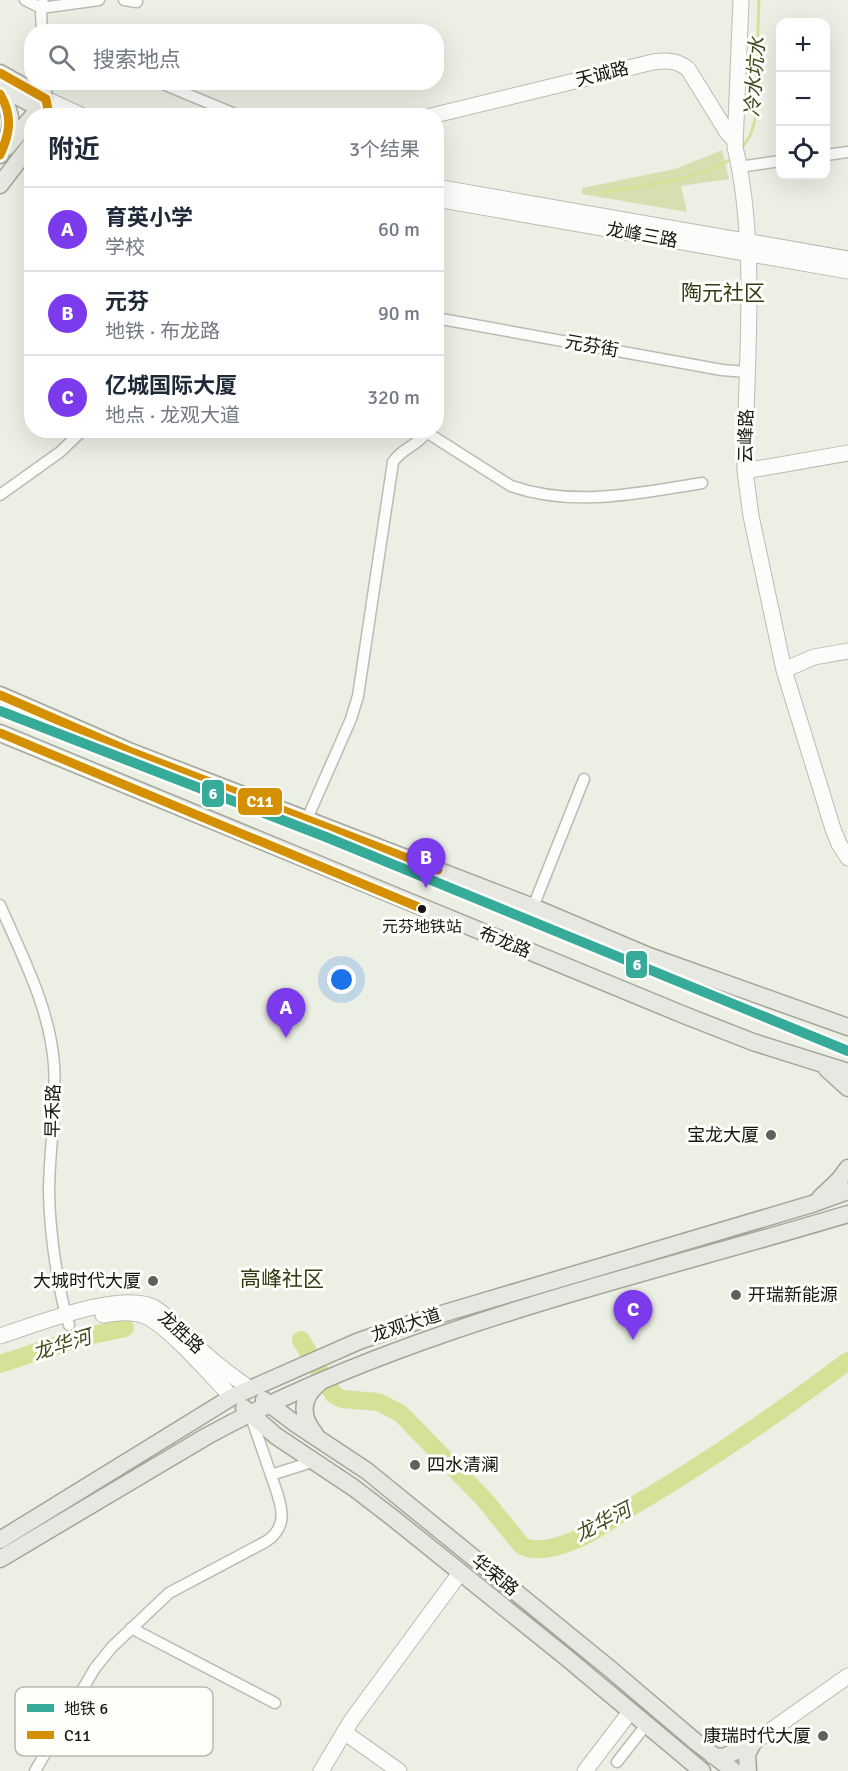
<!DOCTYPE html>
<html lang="zh">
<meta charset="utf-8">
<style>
:root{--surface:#fff;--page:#f2f2f3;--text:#1f2937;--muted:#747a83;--line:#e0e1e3;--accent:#7c3aed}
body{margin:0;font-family:Signika,"Noto Sans SC",sans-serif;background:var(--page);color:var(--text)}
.controls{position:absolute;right:18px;top:18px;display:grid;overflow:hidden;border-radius:12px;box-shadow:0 6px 24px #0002}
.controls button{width:54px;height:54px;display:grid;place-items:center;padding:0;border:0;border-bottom:2px solid var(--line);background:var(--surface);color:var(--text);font:30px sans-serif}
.you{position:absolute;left:342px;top:980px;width:21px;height:21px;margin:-15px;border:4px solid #fff;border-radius:50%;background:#1a73e8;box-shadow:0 0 0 9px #1a73e833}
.badge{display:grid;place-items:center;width:39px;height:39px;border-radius:50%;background:var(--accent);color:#fff;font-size:20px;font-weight:700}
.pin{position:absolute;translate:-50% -50px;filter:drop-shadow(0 2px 3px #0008)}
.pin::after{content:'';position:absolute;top:32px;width:21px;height:18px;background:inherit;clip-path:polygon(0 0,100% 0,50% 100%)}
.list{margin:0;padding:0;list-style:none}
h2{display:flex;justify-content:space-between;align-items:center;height:78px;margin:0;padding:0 24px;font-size:26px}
h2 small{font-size:20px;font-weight:400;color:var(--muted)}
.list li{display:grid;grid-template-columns:39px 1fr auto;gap:18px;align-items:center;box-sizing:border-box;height:84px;padding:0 24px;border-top:2px solid var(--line)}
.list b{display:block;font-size:22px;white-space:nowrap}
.list p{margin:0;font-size:20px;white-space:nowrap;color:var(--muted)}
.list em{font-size:20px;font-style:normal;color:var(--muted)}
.icon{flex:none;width:33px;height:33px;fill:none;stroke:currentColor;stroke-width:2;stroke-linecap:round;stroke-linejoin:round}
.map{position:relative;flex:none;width:848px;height:1771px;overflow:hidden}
.search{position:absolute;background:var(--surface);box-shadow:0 6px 24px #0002;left:24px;top:24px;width:420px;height:66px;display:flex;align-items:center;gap:15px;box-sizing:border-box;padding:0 21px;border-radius:24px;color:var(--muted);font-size:22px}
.panel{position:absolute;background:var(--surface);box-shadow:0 6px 24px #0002;left:24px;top:108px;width:420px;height:330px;border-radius:24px}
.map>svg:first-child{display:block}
</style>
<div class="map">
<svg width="848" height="1771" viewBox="0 0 848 1771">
<rect width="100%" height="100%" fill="#ecefe4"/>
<!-- green -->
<path fill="#d7dfb0" d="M722 150 729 179 681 186 687 212 582 194V188L675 169Z"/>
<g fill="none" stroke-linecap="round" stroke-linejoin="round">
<!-- stream -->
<path stroke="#d5e196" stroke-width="3" d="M742 148 750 136 755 120 759 0
M602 192C640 186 699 180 731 159"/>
<!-- river -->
<path stroke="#d5e196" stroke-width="18" d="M301 1340 334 1395 342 1399 378 1402 400 1413 484 1499 522 1546C540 1555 567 1544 584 1536 604 1526 623 1512 643 1500 714 1458 781 1411 848 1361
M0 1364 79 1338 125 1328"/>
<!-- street casing -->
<g stroke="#babcb4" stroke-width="13">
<path id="street" d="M25 0 41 8 99 0
M124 0 137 2
M42 32 41 14 43 3
M46 82V99
M158 82 240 116
M826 155 848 152
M739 167 780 161
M436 318 722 370 747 372
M423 430 511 486C574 508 639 493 702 483
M0 495 60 452 83 430
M307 819 351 719 358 696 393 462C402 448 417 446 426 433
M0 905C22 956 50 1008 54 1065 57 1108 49 1151 49 1193 50 1233 57 1286 69 1325
M533 907 584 779
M251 1417 271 1475 315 1461
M131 1628 275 1703
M617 1762 646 1725
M35 1771 95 1668 112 1647 169 1593 265 1542C293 1525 279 1500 271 1475"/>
</g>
<!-- secondary casing -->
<g stroke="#babcb4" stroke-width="17">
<path id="secondary" d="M741 0 735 147C757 239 747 353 745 448V471L751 516 784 670 833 829 839 844 848 858
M46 99 83 116
M431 116 653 62C667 60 677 60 688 69L727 132 735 141
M436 187 848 259
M436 199 848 271
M745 471 848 453
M784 670 814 657 848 651
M103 1315C117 1313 132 1311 145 1316 169 1326 212 1377 232 1397
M0 1336C35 1325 123 1289 155 1308 171 1318 184 1335 199 1348 214 1363 232 1376 249 1388
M344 1732 399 1771
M753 1743 848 1676
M321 1771 351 1721 460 1573
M585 1771 630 1712"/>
</g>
<!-- primary casing -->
<g stroke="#a3a698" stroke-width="19">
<path id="primary" d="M0 73 46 99
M0 87 50 114
M0 94C16 118 12 131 0 155
M7 147 32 117
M0 185 32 143
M0 695 129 751 533 907 649 956 848 1027
M0 733 684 1015 753 1042 848 1072
M827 1069 848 1088
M820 1198 839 1180 848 1168
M264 1400 293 1422 367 1471 609 1668 696 1742 734 1771
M244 1408 276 1436 354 1488 393 1518 567 1658 702 1771
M315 1434C301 1417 300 1399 318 1384
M0 1540 232 1397 359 1341 418 1321 812 1204 848 1191
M0 1559 207 1436C407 1327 632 1279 848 1214
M713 1756 724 1757 753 1743
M748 1771 747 1754 753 1743"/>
</g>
<!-- street -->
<use href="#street" stroke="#fcfdfb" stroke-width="10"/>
<!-- secondary -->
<use href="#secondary" stroke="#fcfdfb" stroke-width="15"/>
<!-- primary -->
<use href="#primary" stroke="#e7e8e1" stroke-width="16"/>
<!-- bus-1 casing -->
<g stroke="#fefffb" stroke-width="14">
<path id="bus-1" d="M0 73 46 99 49 116
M0 94C13 116 10 133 0 155
M0 695 129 751 438 870
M0 733 423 909"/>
</g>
<!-- bus-1 -->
<use href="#bus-1" stroke="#d59002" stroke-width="9"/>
<!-- metro-1 casing -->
<g stroke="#fefffb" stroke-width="15">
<path id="metro-1" d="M0 711 326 837 848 1051"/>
</g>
<!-- metro-1 -->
<use href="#metro-1" stroke="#36ab99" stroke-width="10"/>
</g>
<!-- markers -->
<circle fill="#15160f" stroke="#fefffb" stroke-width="2" cx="422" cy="909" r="5"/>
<g fill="#60625a" stroke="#fefffb" stroke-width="2">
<circle cx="771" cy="1135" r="6"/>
<circle cx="153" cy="1281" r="6"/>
<circle cx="736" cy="1295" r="6"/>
<circle cx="415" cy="1465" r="6"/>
<circle cx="823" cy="1736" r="6"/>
</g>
<g text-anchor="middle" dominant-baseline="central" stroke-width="6" stroke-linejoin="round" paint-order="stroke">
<!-- bus labels -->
<g font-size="16" fill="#15160f" stroke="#fefffb">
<text x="422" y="927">元芬地铁站</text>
</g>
<!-- street labels -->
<g font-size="18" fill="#15160f" stroke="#fefffb">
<text transform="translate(602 74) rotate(-14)">天诚路</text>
<text transform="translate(642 235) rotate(10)">龙峰三路</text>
<text transform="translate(592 346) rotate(10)">元芬街</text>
<text transform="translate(746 436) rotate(-89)">云峰路</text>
<text transform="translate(505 942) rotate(22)">布龙路</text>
<text transform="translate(53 1111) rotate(-89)">早禾路</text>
<text transform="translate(406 1325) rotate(-18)">龙观大道</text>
<text transform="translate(181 1332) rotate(42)">龙胜路</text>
<text transform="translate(495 1575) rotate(39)">华荣路</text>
</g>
<!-- poi labels -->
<g font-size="18" fill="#15160f" stroke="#fefffb" text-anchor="end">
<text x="759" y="1135">宝龙大厦</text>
<text x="141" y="1281">大城时代大厦</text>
<text x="748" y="1295" text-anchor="start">开瑞新能源</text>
<text x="427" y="1465" text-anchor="start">四水清澜</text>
<text x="811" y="1736">康瑞时代大厦</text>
</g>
<!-- water labels -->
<g font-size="20" font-style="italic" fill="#444a20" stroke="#fefffb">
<text transform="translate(755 77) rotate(-86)">冷水坑水</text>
<text transform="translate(62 1345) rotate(-17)">龙华河</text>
<text transform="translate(603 1522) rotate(-27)">龙华河</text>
</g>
<!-- quarter labels -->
<g font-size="21" fill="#353a12" stroke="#fefffb">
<text x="723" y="293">陶元社区</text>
<text x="282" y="1279">高峰社区</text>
</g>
</g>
<!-- legend -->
<rect x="15" y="1687" width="198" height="69" rx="9" fill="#fefffb" stroke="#b8b9b4" stroke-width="1.5"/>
<rect x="27" y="1704" width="27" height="8" fill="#36ab99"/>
<rect x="27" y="1731" width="27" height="8" fill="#d59002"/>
<g font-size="16" fill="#15160f">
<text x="64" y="1714">地铁 6</text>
<text x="64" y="1741">C11</text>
</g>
<g stroke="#fefffb" stroke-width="2">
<rect x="201" y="779" width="24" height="29" rx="6" fill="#36ab99"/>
<rect x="237" y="787" width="46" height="29" rx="6" fill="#d59002"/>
<rect x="625" y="950" width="23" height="29" rx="6" fill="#36ab99"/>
</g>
<g font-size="16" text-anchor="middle" font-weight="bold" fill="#fff">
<text x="213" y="799">6</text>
<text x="260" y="807">C11</text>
<text x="637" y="970">6</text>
</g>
</svg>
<div class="controls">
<button>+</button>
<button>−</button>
<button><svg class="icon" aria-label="locate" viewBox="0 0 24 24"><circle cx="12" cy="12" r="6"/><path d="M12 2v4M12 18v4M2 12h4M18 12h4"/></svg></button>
</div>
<div class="you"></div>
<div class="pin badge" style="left:286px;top:1038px">A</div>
<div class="pin badge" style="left:426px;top:888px">B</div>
<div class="pin badge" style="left:633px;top:1340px">C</div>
<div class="search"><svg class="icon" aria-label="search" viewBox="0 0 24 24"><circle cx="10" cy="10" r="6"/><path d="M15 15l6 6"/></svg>搜索地点</div>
<section class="panel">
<h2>附近<small>3个结果</small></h2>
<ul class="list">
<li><span class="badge">A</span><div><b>育英小学</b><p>学校</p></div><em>60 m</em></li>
<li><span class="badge">B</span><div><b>元芬</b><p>地铁 · 布龙路</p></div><em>90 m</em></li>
<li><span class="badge">C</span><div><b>亿城国际大厦</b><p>地点 · 龙观大道</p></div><em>320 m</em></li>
</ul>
</section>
</div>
